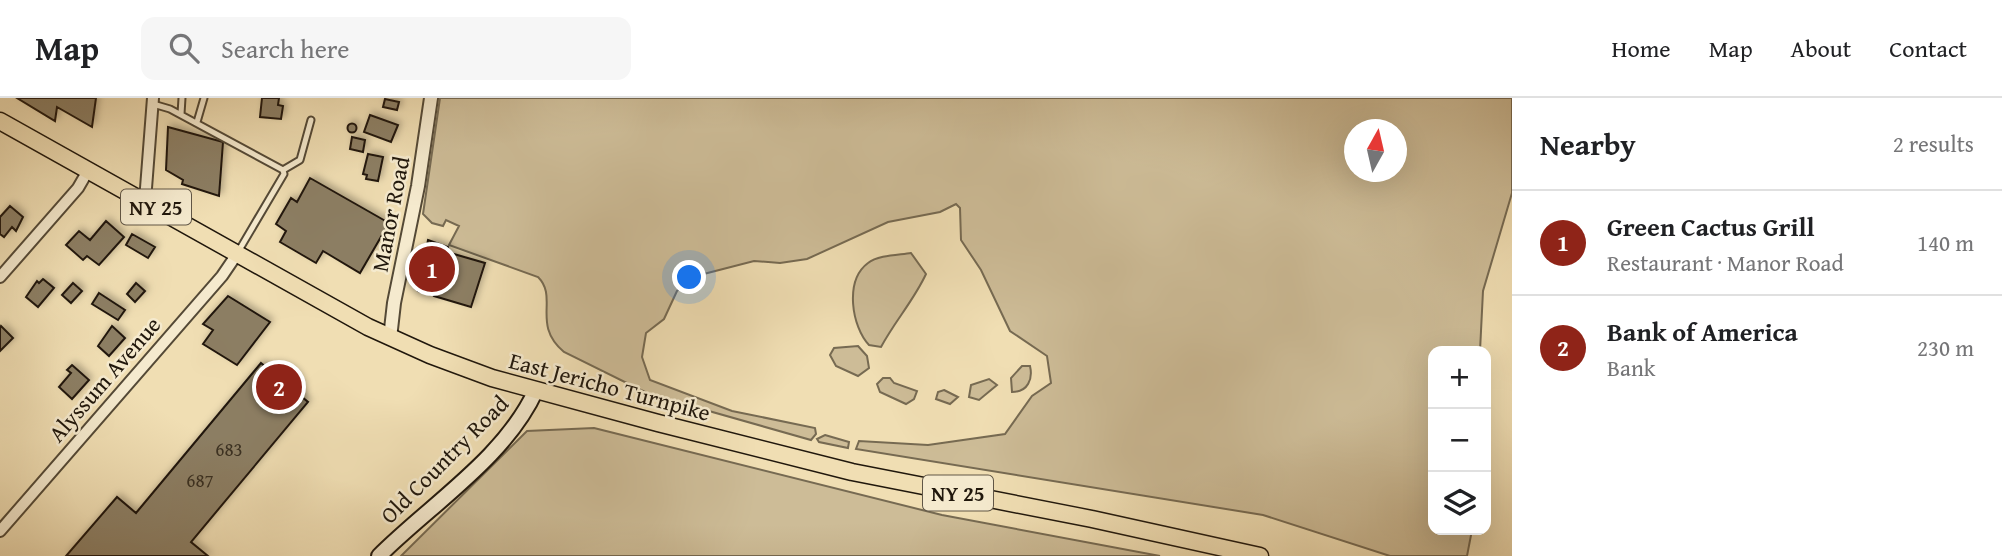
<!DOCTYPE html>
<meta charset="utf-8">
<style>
:root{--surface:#fff;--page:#f6f6f6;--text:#202124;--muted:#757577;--line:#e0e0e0;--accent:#8f2418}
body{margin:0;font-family:"Gentium Book Plus",serif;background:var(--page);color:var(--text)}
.controls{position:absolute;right:21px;bottom:21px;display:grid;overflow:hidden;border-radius:14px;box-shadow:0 7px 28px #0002}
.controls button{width:63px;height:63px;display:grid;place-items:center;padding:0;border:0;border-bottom:2px solid var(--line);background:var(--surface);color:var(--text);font:35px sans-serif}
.compass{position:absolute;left:1344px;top:21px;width:63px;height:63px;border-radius:50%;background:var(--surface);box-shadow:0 7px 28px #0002;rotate:8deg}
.you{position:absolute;left:690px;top:180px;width:24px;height:24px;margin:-18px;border:5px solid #fff;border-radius:50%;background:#1a73e8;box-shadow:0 0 0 10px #1a73e833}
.badge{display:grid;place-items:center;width:46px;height:46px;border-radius:50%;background:var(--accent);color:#fff;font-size:23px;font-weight:700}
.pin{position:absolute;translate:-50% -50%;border:4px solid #fff;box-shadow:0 2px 7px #0006}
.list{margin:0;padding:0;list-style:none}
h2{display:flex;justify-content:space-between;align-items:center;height:91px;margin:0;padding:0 28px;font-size:30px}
h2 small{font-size:23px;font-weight:400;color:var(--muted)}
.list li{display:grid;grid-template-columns:46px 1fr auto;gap:21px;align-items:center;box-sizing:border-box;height:105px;padding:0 28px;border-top:2px solid var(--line)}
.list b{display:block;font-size:26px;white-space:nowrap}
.list p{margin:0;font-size:23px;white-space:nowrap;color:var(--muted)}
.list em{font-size:23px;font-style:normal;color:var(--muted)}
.icon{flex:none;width:38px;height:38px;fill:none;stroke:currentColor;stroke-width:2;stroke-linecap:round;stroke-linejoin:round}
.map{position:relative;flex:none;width:1512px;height:458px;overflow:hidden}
header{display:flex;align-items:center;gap:42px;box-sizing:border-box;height:98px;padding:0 35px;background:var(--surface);border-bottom:2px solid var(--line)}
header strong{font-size:33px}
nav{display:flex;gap:38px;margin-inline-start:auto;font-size:24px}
.search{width:490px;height:63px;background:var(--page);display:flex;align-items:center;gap:18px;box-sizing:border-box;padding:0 24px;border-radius:14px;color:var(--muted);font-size:26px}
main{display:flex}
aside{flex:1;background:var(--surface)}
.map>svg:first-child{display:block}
</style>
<header>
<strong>Map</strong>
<div class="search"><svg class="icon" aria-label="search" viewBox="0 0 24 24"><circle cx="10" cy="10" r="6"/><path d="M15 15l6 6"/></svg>Search here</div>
<nav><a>Home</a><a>Map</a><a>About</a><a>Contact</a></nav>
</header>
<main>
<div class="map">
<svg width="1512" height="458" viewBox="0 0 1512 458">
<defs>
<filter id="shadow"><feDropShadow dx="3" dy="-3" stdDeviation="3.5" flood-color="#0004"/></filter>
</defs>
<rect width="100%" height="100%" fill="#f0deb3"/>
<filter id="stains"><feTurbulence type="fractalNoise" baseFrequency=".00286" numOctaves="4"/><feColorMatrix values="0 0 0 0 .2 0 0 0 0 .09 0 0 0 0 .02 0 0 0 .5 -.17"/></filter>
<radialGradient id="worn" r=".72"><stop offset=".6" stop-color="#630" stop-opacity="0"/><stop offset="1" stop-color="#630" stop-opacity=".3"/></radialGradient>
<!-- green -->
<path fill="#cdbc97" stroke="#766a52" stroke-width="2" fill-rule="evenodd" d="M440 0H1512V95L1483 193 1480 253H1433V432H1472L1467 458H1390L1263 417 856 351 859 343 928 347 1005 336 1032 298 1051 285 1047 258 1010 233 981 172 961 142 960 110 956 106 940 114 888 124 807 161 780 165 754 163 696 178 677 193 664 221 646 235 642 259 650 282 732 313 815 330 816 336 811 342 649 296 564 254C531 226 559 200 538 179L449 147 459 128 446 122 443 128 432 125 423 116ZM1354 32H1396V74H1354Z
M911 155 926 176C914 202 895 223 881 249L869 247C852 229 844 183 868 165 878 157 899 157 911 155Z
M858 248 867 258 869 270 858 278 836 268 830 257 834 250Z
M1022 268H1030C1033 281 1028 294 1012 294L1011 280Z
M883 280H890L894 285 917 293 914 301 906 306 880 294 877 286Z
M989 281 997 287 979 302 969 299 971 287Z
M944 292 958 299 950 306 936 301 938 294Z
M594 330 942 417 1160 458H401L527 333Z
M825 337 849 344 848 350 819 344 817 341Z"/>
<!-- building -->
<path fill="#8c7e63" stroke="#20170c" stroke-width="2" filter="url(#shadow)" d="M17 0H96L92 29 57 9 55 23Z
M262 0H279L278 7 283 8 281 21 260 19Z
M385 1 399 4 397 12 383 9Z
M370 17 398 27 391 44 364 34Z
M347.5 30a4.5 4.5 0 1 1 9 0a4.5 4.5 0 1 1-9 0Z
M168 29 223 44 219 98 182 86 183 82 166 72Z
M352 39 365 42 363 54 350 51Z
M368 56 383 59 378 83 366 81 367 77 363 76Z
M310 80 389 125 360 175 323 153 316 165 280 144 286 133 276 126 291 100 297 104Z
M10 108 23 119 16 133 12 129 4 139 0 136V119Z
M106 123 124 139 99 167 87 158 83 162 66 147 79 133 90 142Z
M132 136 155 149 148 160 126 147Z
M428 142 448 149 433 197 418 193Z
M447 154 485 165 471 209 434 198Z
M43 181 54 190 38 209 26 199 37 183 39 185Z
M73 185 82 193 71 205 62 197Z
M136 185 145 193 135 204 127 196Z
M99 195 125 212 118 222 92 206Z
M228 198 270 224 237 267 203 246 213 232 203 226Z
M1 228 13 240 0 253V230Z
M112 228 125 240 109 258 98 248Z
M261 265 308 304 191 444 208 458H66L117 399 136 415Z
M72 267 89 282 72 301 59 289 71 275 67 272Z"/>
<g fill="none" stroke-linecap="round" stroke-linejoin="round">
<!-- service casing -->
<g stroke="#544936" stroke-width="9">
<path id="service" d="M153 6 170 11 283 72 284 76 238 154
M181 16 182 0
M197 24 204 0
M283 72 300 62 311 22"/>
</g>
<!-- minor casing -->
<g stroke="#544936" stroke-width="14">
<path id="minor" d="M145 103 153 0
M0 179 78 90 89 71
M0 433 222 178 237 156"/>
</g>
<!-- tertiary casing -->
<g stroke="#544936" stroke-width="16">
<path id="tertiary" d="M390 240 394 205 418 88 431 0"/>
</g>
<!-- secondary casing -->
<g stroke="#20170c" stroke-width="18">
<path id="secondary" d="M379 458C431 406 505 360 536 292"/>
</g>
<!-- primary casing -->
<g stroke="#20170c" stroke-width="19">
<path id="primary" d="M0 23 368 229 430 257 492 280 658 325 852 374 1092 421 1260 458"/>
</g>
<!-- service -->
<use href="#service" stroke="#f5eace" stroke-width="5"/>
<!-- minor -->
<use href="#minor" stroke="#f5eace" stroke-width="10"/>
<!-- tertiary -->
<use href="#tertiary" stroke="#f5eace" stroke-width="12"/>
<!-- secondary -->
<use href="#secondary" stroke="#f5eace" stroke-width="14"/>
<!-- primary -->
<use href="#primary" stroke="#f0deb3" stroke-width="16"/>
</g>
<g text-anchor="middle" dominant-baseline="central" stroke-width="5" stroke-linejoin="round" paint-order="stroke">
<!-- number labels -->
<g font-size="19" fill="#3b3122">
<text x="229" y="351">683</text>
<text x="200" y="382">687</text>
</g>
<!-- shield labels -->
<g fill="#f5eace" stroke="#605646" stroke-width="2">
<rect x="121" y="91.5" width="70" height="35" rx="5"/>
<rect x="923" y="377.5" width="70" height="35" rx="5"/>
</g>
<g font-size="21" font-weight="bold" fill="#20170c">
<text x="156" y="109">NY 25</text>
<text x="958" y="395">NY 25</text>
</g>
<!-- street labels -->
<g font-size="23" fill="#20170c" stroke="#f5eace">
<text transform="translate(390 116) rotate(-79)">Manor Road</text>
<text transform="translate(104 281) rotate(-49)">Alyssum Avenue</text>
<text transform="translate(610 288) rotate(15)">East Jericho Turnpike</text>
<text transform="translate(444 361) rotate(-45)">Old Country Road</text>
</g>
</g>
<rect width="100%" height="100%" filter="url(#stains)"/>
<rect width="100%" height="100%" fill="url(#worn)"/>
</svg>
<div class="controls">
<button>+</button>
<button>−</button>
<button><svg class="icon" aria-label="layers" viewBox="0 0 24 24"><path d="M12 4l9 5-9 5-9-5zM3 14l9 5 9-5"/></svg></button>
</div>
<svg class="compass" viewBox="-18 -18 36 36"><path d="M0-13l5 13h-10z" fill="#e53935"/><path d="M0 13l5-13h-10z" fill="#757577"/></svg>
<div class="you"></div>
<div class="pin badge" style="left:432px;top:171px">1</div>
<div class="pin badge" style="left:279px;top:289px">2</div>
</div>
<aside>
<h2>Nearby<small>2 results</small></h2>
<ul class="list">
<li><span class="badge">1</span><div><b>Green Cactus Grill</b><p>Restaurant · Manor Road</p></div><em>140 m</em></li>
<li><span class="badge">2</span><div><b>Bank of America</b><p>Bank</p></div><em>230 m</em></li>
</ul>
</aside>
</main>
